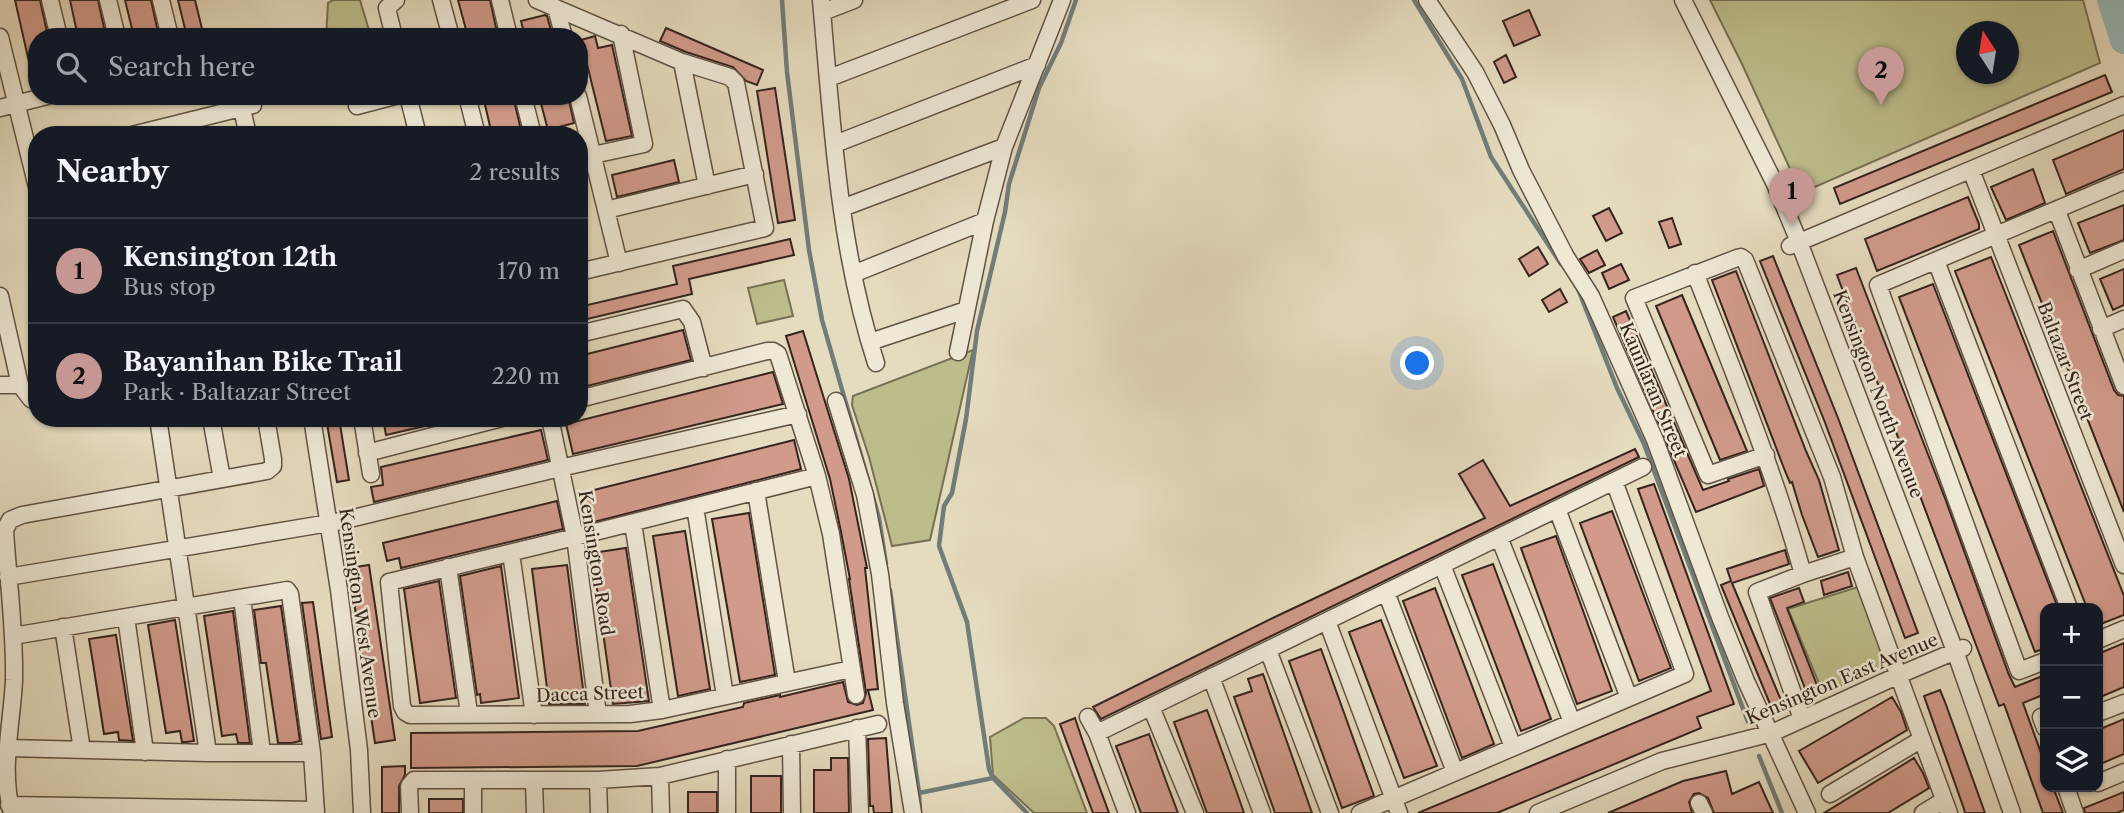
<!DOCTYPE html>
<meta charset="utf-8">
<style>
:root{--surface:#171b24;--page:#20242c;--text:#f1f3f6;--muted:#9ea1a6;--line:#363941;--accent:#c59692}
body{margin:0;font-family:"Libre Caslon Text",serif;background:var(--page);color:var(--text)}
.controls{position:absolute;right:21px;bottom:21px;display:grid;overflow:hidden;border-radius:14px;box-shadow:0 2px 5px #0004}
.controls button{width:63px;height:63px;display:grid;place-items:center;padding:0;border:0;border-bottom:2px solid var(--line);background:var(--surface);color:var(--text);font:35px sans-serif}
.compass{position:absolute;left:1956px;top:21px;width:63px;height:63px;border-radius:50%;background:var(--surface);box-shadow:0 2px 5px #0004;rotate:348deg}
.you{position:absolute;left:1418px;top:364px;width:24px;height:24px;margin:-18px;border:5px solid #fff;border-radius:50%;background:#1a73e8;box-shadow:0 0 0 10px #1a73e833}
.badge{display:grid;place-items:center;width:46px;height:46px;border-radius:50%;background:var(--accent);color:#111;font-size:23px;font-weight:700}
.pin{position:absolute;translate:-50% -58px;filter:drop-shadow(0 2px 4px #0008)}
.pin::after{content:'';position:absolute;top:37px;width:24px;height:21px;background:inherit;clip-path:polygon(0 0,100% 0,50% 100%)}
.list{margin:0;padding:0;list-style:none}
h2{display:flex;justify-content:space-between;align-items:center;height:91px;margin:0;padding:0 28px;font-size:30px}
h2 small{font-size:23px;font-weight:400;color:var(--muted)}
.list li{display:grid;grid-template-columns:46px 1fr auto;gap:21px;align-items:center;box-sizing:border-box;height:105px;padding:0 28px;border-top:2px solid var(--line)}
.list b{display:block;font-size:26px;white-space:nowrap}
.list p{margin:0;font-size:23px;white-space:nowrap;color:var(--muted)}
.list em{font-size:23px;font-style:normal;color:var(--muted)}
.icon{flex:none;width:38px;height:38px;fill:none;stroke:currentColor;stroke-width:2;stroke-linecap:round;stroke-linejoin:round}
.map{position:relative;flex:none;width:2124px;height:813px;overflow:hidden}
.search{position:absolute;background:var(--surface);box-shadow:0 2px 5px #0004;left:28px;top:28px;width:560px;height:77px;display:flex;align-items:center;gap:18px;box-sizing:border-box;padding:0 24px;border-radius:28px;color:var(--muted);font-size:26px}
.panel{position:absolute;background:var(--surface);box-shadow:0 2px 5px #0004;left:28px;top:126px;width:560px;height:301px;border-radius:28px}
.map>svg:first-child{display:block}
</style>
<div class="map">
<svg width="2124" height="813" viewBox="0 0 2124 813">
<rect width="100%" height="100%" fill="#e5dbbe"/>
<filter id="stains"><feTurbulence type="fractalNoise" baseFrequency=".00286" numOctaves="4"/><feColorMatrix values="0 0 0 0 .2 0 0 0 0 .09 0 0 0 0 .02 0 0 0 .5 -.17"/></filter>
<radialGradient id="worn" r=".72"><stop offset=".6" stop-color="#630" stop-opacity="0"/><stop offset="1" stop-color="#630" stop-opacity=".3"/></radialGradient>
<!-- green -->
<path fill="#bdbd8c" stroke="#797054" stroke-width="2" fill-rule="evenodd" d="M333 0H360L371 37H326L328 3Z
M1710 0H2083L2100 63 1801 193 1742 64ZM1966 32H2008V74H1966Z
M784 280 793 316 757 324 748 288Z
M973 350 930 540 892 546 869 457 852 405 853 396Z
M1858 587 1888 666 1823 693 1788 609Z
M1024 718H1046L1054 726 1087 813H1034L993 775 990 737Z"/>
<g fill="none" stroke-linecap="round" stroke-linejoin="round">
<!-- stream -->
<path stroke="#707d7a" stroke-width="4.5" d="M782 0 787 72 809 250 822 320 879 518 886 564
M1414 0 1462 79 1491 157 1561 264
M1578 289 1617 388 1644 444 1748 722
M890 590 919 793
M1759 756 1782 813
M920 812 919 793 993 778
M1027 813 993 778 989 769 967 622 939 546 944 506 952 493 966 419 977 331 1005 212 1009 184 1039 88 1061 43 1076 0"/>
<!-- river -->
<path stroke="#97b9b8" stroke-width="28" d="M2111 0 2124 40"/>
</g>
<!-- building -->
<path fill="#d19a8b" stroke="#35241c" stroke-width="2" d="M15 0H40L48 37H37V71H31Z
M70 0H98L106 37H78Z
M125 0H151L159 37H134Z
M178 0H195L204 37H187Z
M458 0H490L498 37H468Z
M1529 10 1540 35 1514 46 1503 21Z
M545 15 547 16 553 37H525L521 21Z
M666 28 763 70 757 85 746 81 733 67 686 52 660 41Z
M595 36 598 48 612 45 632 136 606 141 581 40Z
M1506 55 1516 77 1504 83 1494 62Z
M2105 75 2112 92 1840 204 1834 188Z
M775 88 795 220 778 223 757 91Z
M483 96H513L521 130 503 135H492Z
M539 96H568L574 123 548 130Z
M2124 130V169L2066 194 2053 160Z
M674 160 679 182 617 197 612 175Z
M2033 169 2045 203 2006 220 1991 187Z
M1968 197 1979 224V229L1877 271 1865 239Z
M2124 205V240L2090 253 2078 223Z
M1609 208 1622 233 1606 241 1593 216Z
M1672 218 1681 244 1669 248 1659 222Z
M2053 231 2114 390 2118 395 2124 396V512L2019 245Z
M790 239 794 255 689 279 692 294 579 321V307L677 284 673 266Z
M1538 247 1548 264 1529 276 1519 259Z
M1597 250 1605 265 1589 273 1580 259Z
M1773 256 1838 418 1918 633 1905 638 1824 420 1760 261Z
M1991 257 2124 596V615L2098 625V608H2087L1955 271Z
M1621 264 1629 280 1609 289 1602 273Z
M1856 268 1946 501 2009 675 2015 687 2045 675V694L2023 703 2045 764V787H2053L2063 813H2043L2004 704 1999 706 1837 275Z
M2124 269V305L2113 310 2100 279Z
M1736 271 1806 451 1819 480 1839 550 1818 557 1802 515 1792 482 1790 483 1785 471 1712 280Z
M1933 284 2058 608H2045V648L2035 652 1899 297Z
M1560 289 1567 302 1549 312 1542 300Z
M1682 295 1747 451 1720 460 1656 306Z
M1626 311 1703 490 1729 481 1728 479 1759 469 1764 486 1696 512 1613 317Z
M683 330 691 360 579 388V356Z
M803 331 849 479 867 568H865L878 689 868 690 873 710 637 766 411 768V733L638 731 743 707 744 703 780 695V697L843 682 848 702 857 705 863 703 866 693 849 579H850L841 532 830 479 786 336Z
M773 372 783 404 573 454 566 424Z
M326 418H339L349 480 337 482Z
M383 418H437L438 423 386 435Z
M541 430 548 460 374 502 371 487 383 485 381 467Z
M794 440 801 469 590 523 582 493Z
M1635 449 1639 457 1101 719 1093 707 1277 616 1485 518 1459 474 1483 460 1510 506Z
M1654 484 1734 704 1697 717 1701 728 1497 813H1418L1711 691 1638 489Z
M557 501 563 529 401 568 399 558 387 561 383 543Z
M1612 511 1671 668 1639 681 1580 523Z
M749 513 775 675 740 682 712 519Z
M685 531 710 689 678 696 653 536Z
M1556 536 1612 691 1577 704 1521 548Z
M626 548 649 701 613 704 592 553Z
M1785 550 1789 564 1732 583 1783 705 1772 709 1721 585 1731 581 1727 569Z
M1493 564 1551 719 1521 731 1462 575Z
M369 565 395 740 375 743 349 568Z
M567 565 585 704H549L532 569Z
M501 566 519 698 481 703 480 694 477 695 460 576Z
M1848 572 1852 586 1824 595 1821 581Z
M439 581 456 698 420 703 404 589Z
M1435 588 1494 744 1462 758 1403 601Z
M1799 588 1804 602 1787 608 1820 693 1813 696H1808L1770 598Z
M313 602 332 737 321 739 302 603Z
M281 606 300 741 292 743H278L266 663H261L254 610Z
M233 611 250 743H238L236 734 222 736 204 616Z
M175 620 194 741 186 742H182L180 731 166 733 148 625Z
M1381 620 1437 766 1404 778 1349 632Z
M116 635 131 728 133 741 119 740 118 732 104 734 93 663 89 639Z
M2124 643V687L2098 698V654Z
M1321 649 1374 796 1342 808 1289 661Z
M1263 674 1299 776 1312 813H1275L1234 697 1252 691 1248 679Z
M1940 690 1945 702 1985 813H1965L1964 809 1924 696Z
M1892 697 1901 712 1907 730 1818 783 1799 751Z
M1207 710 1236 790 1244 813H1207L1174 722Z
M1075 718 1083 742 1109 813H1093L1060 724Z
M2124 719V754L2098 765V730Z
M1149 734 1166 781 1178 813H1141L1116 746Z
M886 738 892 813H874L873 806H870L868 739Z
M831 758H848L849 813H814V770H831Z
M1914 758 1923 773 1929 788 1888 813H1824Z
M405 766V775L399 786V813H382V767Z
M1726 771 1732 794 1759 782 1773 813H1714L1708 798 1699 793 1694 794 1689 802 1692 813H1608L1683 781Z
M751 776H781V813H751Z
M688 792H717V813H688Z
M2124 792V810L2117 813H2085L2084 808Z
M429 799H463V813H429Z"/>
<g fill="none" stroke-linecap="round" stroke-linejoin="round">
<!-- minor casing -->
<g stroke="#615244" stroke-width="19">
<path id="minor" d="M50 0 59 37
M108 0 117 37
M161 0 170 37
M441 0 451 37
M500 0 509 37
M537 0 682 62 730 77 736 83 765 228 579 272
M821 0C832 121 838 246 876 363
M1427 0 1475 72 1502 125 1521 170 1566 257 1591 296 1655 440 1720 617 1746 681 1807 813
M1683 0 1775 184 1799 242 1955 651 2012 813
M556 8 564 37
M823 12 854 0
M0 37 37 187
M394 37 387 8 396 0
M682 62 707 186
M829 78 1032 0
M239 96 248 135
M408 96 418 135
M467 96 477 135
M523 96 533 135
M578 96 619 263
M357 106 395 96
M0 108 47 96
M132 135 253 105
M835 144 1037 65
M593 155 644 144 621 34
M1971 170 2124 565
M842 208 1004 147
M606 210 755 174
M2057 211 2124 386
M1790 246 2124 105
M1936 261 2069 608
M2078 270 2124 250
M1695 273C1734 373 1774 471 1803 574
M853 274 985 221
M0 296 20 385
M2101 329 2124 319
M579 334 683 309 692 322 704 368
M870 342 966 310
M958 352 985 221 1004 147 1062 0
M0 385H20L31 399 37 402
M579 399 767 351H773L778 354 817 476 831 534 856 695
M836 401 865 495 880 574 895 703 913 813
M158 418 208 753
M211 418 222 479
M312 418 339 590 359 750 362 813
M362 418 371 474
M550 418 575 537 598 714
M367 453 502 418
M1766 455 1708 475 1634 298 1737 258 1741 257 1745 260 1832 477 1855 557 1949 813
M817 476 575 537 389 582 402 706 405 712 410 715 630 714 662 710 851 669
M756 491 787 682
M695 507 725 696
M1557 509 1629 698
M633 523 662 710
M1499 537 1572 722
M511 553 534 715
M1442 565 1513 747
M448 567 469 713
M8 577 341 521 560 468 798 414
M1386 592 1455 772
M242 598 262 752
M126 617 145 752
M1327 621 1399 813
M63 627 82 750
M13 636 287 590 290 594 312 753 316 813
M2098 640 2124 629
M1268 650 1330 813
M2045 661 2019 671 1878 285 2124 181
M1211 677 1262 813
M1151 707 1195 813
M2098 713 2124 703
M1088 717 1097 733 1127 813
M2041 717 2045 728
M1802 719 1757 592 1803 574 1855 557
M857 728 860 813
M1097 733 1643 467
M791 744 792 813
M8 748 208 753H312
M727 759V813
M660 776 661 813
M598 780 599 813
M473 781V813
M534 781 535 813
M2098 783 2124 772
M2066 787 2075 813
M1830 794 1922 739
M1699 803 1704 813
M9 805 316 810
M12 813C0 770 12 724 14 680 15 630 8 580 5 530L10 520 22 515 267 471 273 466V459L266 418
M410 813 409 786 414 780H598L660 776 878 724
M1360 813 1685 674 1614 481
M1538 813 1662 761 1772 733 1899 675 1963 648
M1923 813 1944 800"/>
</g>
<!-- minor -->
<use href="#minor" stroke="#eee8d5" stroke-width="16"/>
</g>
<g text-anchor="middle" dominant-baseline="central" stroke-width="5" stroke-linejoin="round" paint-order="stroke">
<!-- street labels -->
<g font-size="18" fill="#35241c" stroke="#eee8d5">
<text transform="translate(2065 361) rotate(69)">Baltazar Street</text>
<text transform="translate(1653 390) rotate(67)">Kaunlaran Street</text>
<text transform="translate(1878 394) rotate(69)">Kensington North Avenue</text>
<text transform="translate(596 563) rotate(81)">Kensington Road</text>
<text transform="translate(360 613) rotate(82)">Kensington West Avenue</text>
<text transform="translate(1842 679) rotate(-23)">Kensington East Avenue</text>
<text transform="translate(590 694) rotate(-2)">Dacca Street</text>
</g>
</g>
<rect width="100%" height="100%" filter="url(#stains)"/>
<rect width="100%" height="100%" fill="url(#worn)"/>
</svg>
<div class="controls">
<button>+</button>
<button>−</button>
<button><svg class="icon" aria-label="layers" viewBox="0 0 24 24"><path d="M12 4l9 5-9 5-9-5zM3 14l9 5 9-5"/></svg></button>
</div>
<svg class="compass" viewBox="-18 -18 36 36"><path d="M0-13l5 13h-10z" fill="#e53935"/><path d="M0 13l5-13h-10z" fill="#9ea1a6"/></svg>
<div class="you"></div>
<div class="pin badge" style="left:1792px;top:226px">1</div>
<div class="pin badge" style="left:1881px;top:105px">2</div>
<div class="search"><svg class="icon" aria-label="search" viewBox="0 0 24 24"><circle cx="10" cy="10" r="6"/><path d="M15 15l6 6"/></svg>Search here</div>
<section class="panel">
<h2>Nearby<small>2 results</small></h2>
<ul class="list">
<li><span class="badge">1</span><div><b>Kensington 12th</b><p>Bus stop</p></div><em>170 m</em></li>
<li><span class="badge">2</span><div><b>Bayanihan Bike Trail</b><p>Park · Baltazar Street</p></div><em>220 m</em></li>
</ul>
</section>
</div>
